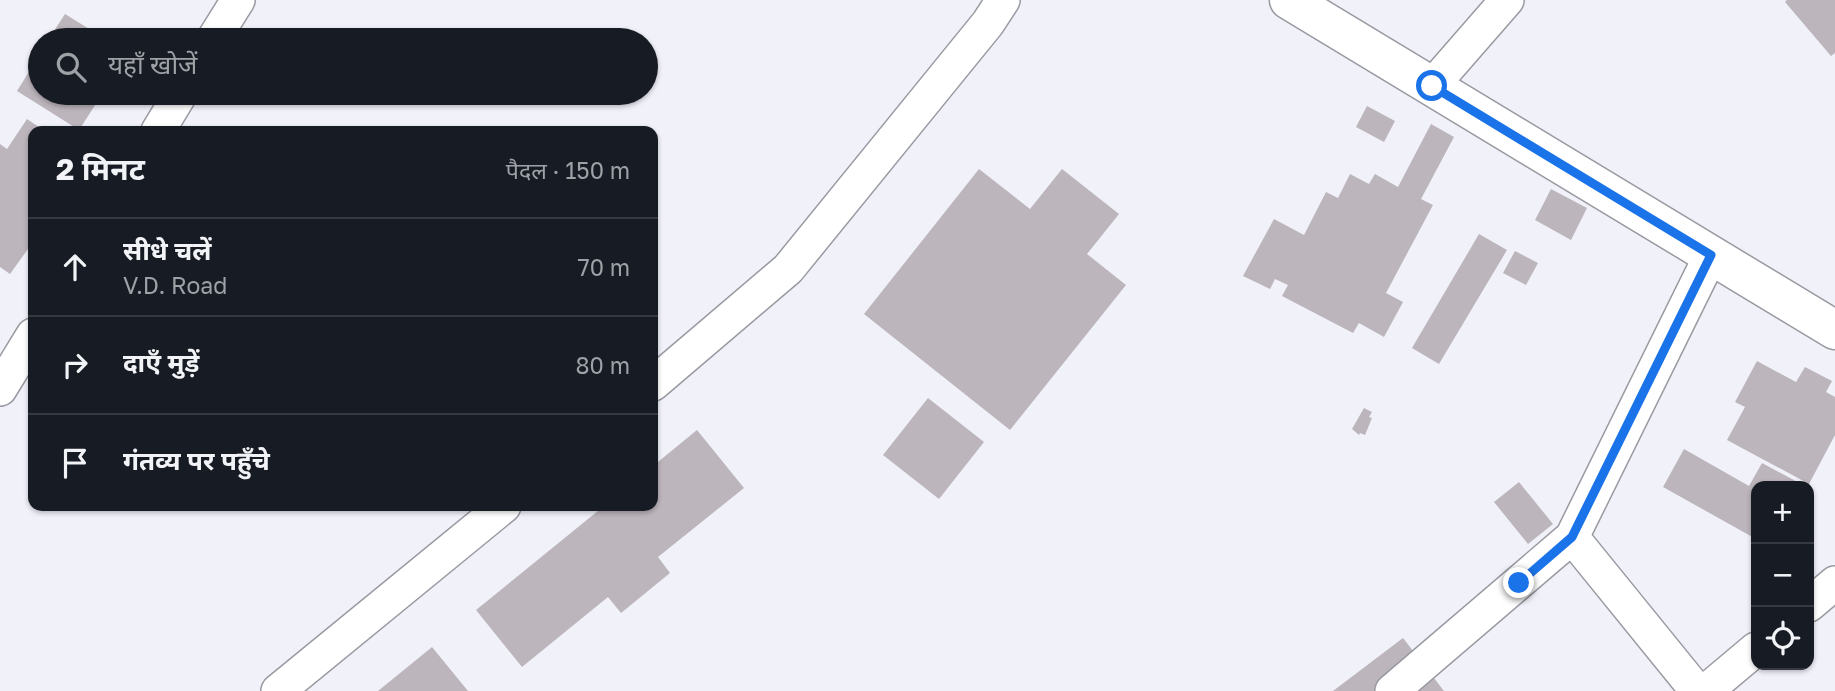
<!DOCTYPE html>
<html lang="hi">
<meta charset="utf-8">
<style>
:root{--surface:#171b24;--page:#242831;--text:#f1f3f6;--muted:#9ea1a6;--line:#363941}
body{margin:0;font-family:"Golos Text","Noto Sans Devanagari",sans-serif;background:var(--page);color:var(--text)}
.controls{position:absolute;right:21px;bottom:21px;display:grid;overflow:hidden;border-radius:14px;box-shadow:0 2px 5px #0004}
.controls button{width:63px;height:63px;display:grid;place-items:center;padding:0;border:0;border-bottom:2px solid var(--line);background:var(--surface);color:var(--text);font:35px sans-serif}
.stop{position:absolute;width:21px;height:21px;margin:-16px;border:5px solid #1a73e8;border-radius:50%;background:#fff}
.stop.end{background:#1a73e8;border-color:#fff;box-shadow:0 2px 7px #0008}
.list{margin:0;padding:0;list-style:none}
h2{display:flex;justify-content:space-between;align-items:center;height:91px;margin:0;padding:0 28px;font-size:30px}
h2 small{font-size:23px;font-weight:400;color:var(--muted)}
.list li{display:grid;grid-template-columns:46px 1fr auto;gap:21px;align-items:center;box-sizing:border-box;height:98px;padding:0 28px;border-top:2px solid var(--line)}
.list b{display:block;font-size:26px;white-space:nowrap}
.list p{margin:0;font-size:23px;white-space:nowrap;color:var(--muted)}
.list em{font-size:23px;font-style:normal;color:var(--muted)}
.icon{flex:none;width:38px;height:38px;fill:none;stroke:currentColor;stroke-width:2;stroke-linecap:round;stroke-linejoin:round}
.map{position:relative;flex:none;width:1835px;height:691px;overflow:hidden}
.search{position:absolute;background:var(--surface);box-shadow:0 2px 5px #0004;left:28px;top:28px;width:630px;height:77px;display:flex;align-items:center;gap:18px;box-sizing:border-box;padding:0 24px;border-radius:38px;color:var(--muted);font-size:26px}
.panel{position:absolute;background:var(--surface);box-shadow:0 2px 5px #0004;left:28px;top:126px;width:630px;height:385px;border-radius:14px}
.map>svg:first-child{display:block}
</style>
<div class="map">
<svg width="1835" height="691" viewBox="0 0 1835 691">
<rect width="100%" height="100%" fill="#f1f1fa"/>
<!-- building -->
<path fill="#bcb5bc" d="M1787 0H1835V53L1831 56 1785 2Z
M65 14 107 40H48Z
M40 54V93H103L79 130 17 91Z
M1367 106 1395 121 1384 142 1356 127Z
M27 119 45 131H33V242L10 274 0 267V144L7 149Z
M1431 124 1454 137 1421 199 1433 205 1386 293 1403 302 1384 337 1359 323 1353 333 1282 296 1288 285 1275 279 1270 289 1243 276 1274 219 1304 235 1326 192 1338 198 1350 174 1369 184 1375 174 1398 187Z
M979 169 1030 209 1062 169 1119 214 1087 254 1126 285 1010 430 864 314Z
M1551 189 1587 208 1571 240 1535 220Z
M1479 234 1507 250 1439 364 1412 348Z
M1515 251 1538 263 1526 285 1503 273Z
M1757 361 1796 382 1805 367 1832 381 1826 392 1835 397V435L1809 484 1727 440 1745 407 1735 402Z
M928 398 984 442 939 499 883 455Z
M1364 408 1372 412 1369 417 1372 418 1365 435 1360 433 1359 435 1352 429Z
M697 430 744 488 658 557 670 573 621 613 608 597 522 667 476 610 604 506H653V466Z
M1684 449 1749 486 1762 463 1805 486H1756V539L1663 487Z
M1519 482 1553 524 1528 544 1494 502Z
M1403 638 1444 691H1333Z
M432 647 468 691H378Z"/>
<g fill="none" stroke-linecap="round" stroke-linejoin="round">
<!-- minor casing -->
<g stroke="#9999a1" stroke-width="36">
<path id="minor" d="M213 40 238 0
M1432 86 1507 0
M158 131 181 93
M653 384 788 269 988 23 1003 0
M0 389 33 335
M1809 605 1835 583
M278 691 504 506
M1392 691 1572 537
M1697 691 1572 537 1711 255
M1706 691 1756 649"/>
</g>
<!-- tertiary casing -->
<g stroke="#9999a1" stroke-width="41">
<path id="tertiary" d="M1289 0 1835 330"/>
</g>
<!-- minor -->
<use href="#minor" stroke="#fff" stroke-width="33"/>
<!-- tertiary -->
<use href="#tertiary" stroke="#fff" stroke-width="38"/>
</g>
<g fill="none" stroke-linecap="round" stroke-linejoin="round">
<!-- route -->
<path stroke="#1a73e8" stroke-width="9" d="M1432 86 1711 255 1572 537 1519 583"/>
</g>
</svg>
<div class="controls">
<button>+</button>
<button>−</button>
<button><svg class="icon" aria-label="locate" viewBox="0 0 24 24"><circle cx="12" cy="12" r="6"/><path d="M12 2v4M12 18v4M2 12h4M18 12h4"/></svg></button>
</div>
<div class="stop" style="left:1432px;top:86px"></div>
<div class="stop end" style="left:1519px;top:583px"></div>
<div class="search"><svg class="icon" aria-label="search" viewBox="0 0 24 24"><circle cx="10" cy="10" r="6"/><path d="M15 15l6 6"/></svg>यहाँ खोजें</div>
<section class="panel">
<h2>2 मिनट<small>पैदल · 150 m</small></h2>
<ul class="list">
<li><svg class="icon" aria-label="ahead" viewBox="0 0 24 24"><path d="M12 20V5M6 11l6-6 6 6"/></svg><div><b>सीधे चलें</b><p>V.D. Road</p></div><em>70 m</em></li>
<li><svg class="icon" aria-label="right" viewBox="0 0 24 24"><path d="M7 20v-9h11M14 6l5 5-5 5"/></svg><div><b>दाएँ मुड़ें</b></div><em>80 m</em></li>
<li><svg class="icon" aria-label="arrive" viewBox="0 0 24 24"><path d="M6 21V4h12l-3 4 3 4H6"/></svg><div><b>गंतव्य पर पहुँचे</b></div></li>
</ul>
</section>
</div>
